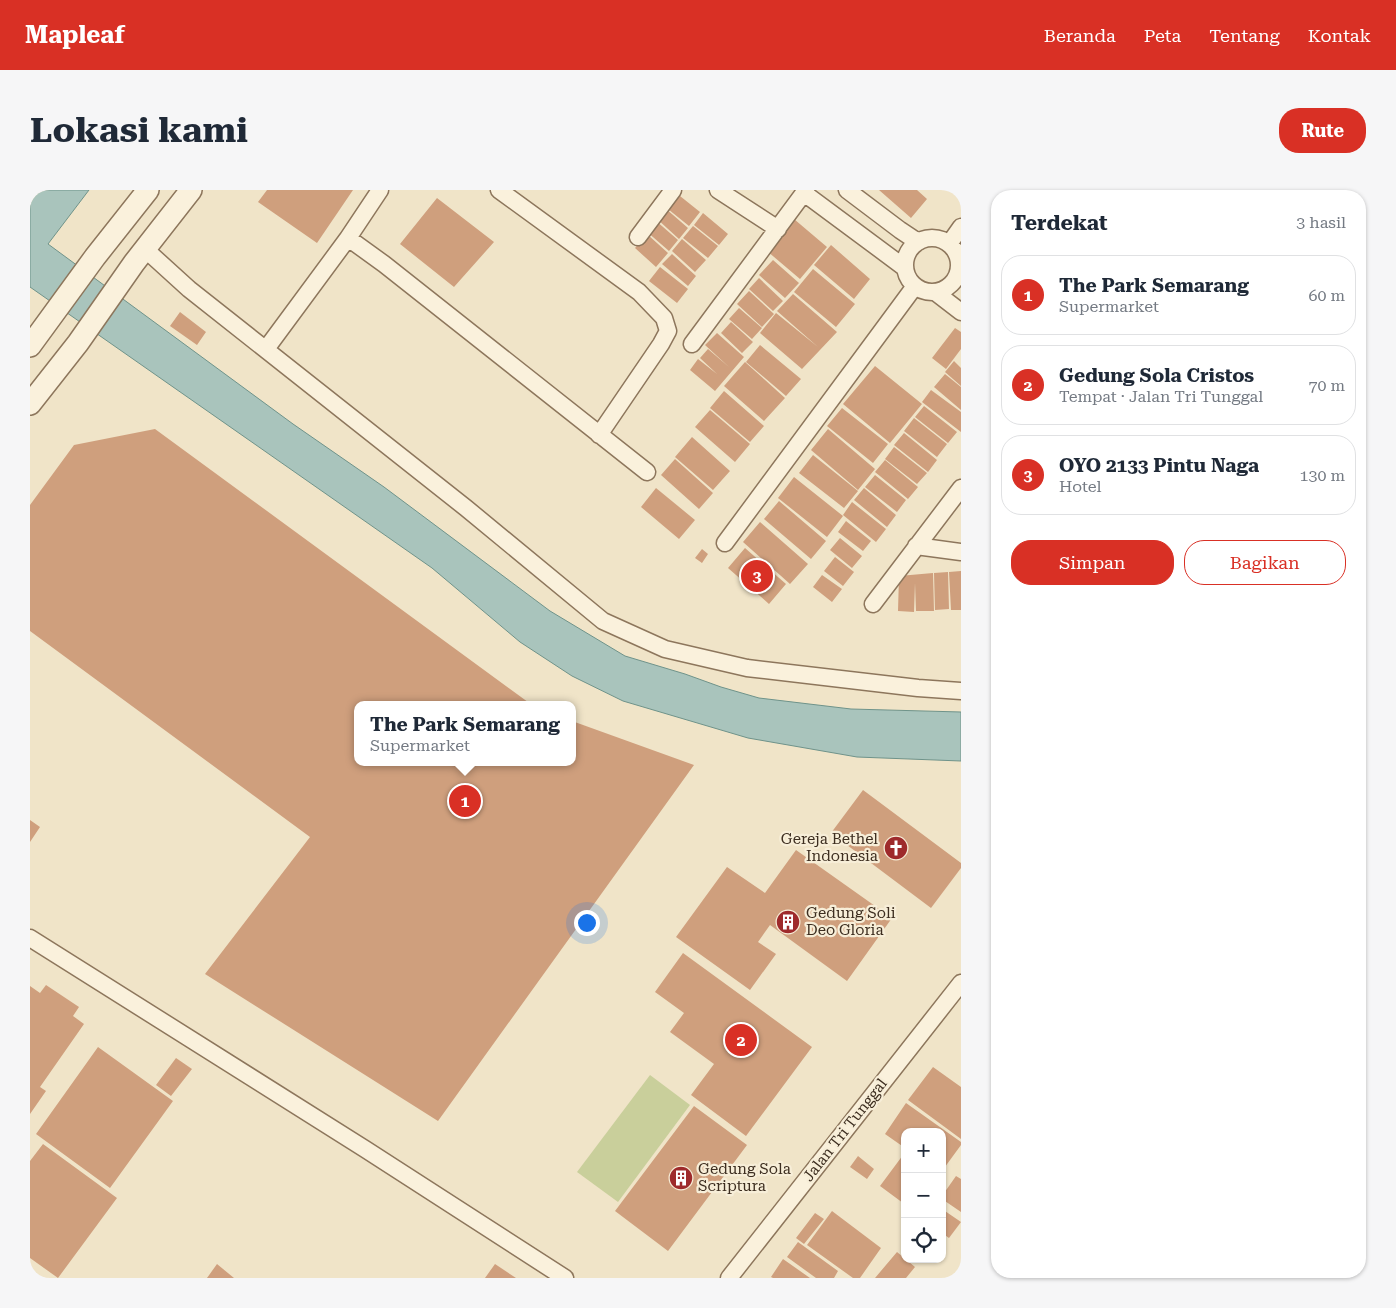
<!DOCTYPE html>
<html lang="id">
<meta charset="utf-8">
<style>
:root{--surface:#fff;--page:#f6f6f7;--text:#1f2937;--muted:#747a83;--line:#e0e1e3;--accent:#d93025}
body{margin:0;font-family:"Roboto Serif",serif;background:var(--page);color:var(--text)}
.controls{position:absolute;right:15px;bottom:15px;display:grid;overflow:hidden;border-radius:10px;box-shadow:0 1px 4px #0004}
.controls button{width:45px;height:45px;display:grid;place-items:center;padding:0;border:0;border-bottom:1px solid var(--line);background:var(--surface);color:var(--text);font:25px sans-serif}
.you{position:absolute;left:556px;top:732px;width:18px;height:18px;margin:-12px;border:4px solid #fff;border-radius:50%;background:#1a73e8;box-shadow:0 0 0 8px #1a73e833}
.badge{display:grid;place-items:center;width:32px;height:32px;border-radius:50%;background:var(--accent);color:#fff;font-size:16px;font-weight:700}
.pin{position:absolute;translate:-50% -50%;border:2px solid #fff;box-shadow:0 1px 5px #0006}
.popup{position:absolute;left:324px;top:511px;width:222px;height:65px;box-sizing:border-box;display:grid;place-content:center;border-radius:10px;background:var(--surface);filter:drop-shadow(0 1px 4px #0005);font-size:16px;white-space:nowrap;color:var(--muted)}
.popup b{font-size:19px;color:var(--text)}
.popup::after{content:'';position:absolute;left:50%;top:100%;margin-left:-10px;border:10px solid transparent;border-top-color:var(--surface)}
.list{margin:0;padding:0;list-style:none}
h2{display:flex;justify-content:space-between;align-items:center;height:65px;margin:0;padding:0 20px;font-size:21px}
h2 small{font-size:16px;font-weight:400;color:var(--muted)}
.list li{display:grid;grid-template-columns:32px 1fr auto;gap:15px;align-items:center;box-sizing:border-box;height:80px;margin:0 10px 10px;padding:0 10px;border:1px solid var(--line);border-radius:20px}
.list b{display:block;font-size:19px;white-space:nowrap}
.list p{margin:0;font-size:16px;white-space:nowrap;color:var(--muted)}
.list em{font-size:16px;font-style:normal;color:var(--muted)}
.actions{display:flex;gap:10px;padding:15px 20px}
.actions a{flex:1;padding:11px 0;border:1px solid var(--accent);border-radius:20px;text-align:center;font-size:18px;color:var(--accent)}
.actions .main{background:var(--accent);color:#fff}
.icon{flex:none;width:28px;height:28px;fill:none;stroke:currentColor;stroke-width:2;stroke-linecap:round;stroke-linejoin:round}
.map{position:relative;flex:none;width:931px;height:1088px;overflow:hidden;border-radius:20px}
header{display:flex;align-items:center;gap:30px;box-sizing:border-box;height:70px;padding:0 25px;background:var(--accent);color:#fff}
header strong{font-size:24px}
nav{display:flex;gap:28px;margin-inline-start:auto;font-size:18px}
.intro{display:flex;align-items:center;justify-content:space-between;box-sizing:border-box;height:120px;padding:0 30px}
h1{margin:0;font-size:35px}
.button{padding:12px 22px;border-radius:20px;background:var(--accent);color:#fff;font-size:18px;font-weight:700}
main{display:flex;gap:30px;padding:0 30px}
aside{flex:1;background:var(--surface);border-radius:20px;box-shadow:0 1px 4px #0004}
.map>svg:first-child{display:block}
</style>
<header>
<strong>Mapleaf</strong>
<nav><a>Beranda</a><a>Peta</a><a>Tentang</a><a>Kontak</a></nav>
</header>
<div class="intro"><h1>Lokasi kami</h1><a class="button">Rute</a></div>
<main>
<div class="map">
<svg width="931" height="1088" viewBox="0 0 931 1088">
<rect width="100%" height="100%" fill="#f0e4c8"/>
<!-- green -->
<path fill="#c9cf9b" d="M620 885 660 915 588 1012 547 982Z"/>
<!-- water -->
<path fill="#a9c4bc" stroke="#6f938a" d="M0 0H59L18 54 263 234 354 297 520 421 595 466 655 484 691 497 729 508 821 519 931 522V571L827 567 718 548 593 511 542 486 490 452 402 378 0 97Z"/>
<!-- building -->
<path fill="#cf9f7d" d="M237 0H323L287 53 228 12Z
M849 0H887L897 9 881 28Z
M645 2 670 22 659 36 633 15Z
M407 8 464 52 424 97 370 54Z
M635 18 658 38 649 49 626 28Z
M673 23 698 44 689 55 664 35Z
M764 29 797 57 770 89 737 61Z
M625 30 648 50 639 61 616 41Z
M663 36 688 56 678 68 653 48Z
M617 44 638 63 626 77 605 58Z
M652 49 676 70 665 82 642 61Z
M801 55 840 89 824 109 784 75Z
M642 64 666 86 658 96 632 74Z
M743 70 769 93 755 108 729 85Z
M630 77 658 99 647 113 619 91Z
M783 79 825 114 806 137 764 102Z
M729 88 753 111 743 121 719 99Z
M719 101 744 124 732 137 707 114Z
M763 104 807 142 772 179 730 143 746 123 788 157 747 121Z
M709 118 732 138 722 149 699 129Z
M150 122 176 142 167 155 140 136Z
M701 132 723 152 712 163 691 143Z
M925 138 931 142V159L916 179 902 168Z
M687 143 714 167 685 201 660 180 668 169 687 184 670 168 678 159 699 177 675 155Z
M730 155 771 189 756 206 716 172Z
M924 171 931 178V196L915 182Z
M715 172 755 208 734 231 694 196Z
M845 176 892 214 860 253 813 214Z
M915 184 931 197V220L904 197Z
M901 200 931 222V242L892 212Z
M694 201 734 236 720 252 680 218Z
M894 216 927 242 918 253 885 227Z
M812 218 858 254 843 273 797 236Z
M680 220 720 254 705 272 665 237Z
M884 228 917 254 907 267 874 241Z
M125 239 502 515H328V572H542V531L664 575 408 931 175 784 280 647 0 441V315L44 255Z
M798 239 845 279 828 300 781 260Z
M874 243 907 270 898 282 864 255Z
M662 247 700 281 683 300 645 267Z
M864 257 897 283 887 294 855 269Z
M783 265 828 301 814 318 769 283Z
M645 269 683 303 669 319 631 285Z
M855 270 888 297 878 309 845 282Z
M845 285 876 310 867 322 835 297Z
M764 287 813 326 797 347 748 308Z
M626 298 665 330 649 349 611 317Z
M834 298 866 325 857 337 824 310Z
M749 311 796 351 781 369 734 329Z
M822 312 856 339 846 352 813 325Z
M816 331 841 351 833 361 808 342Z
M730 332 778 374 760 394 713 352Z
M810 348 832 366 822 378 800 360Z
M715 358 756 394 739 414 698 378Z
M672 359 678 364 672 373 665 368Z
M805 367 824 382 813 396 794 381Z
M931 381V420H921L919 382Z
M918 382 919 419 905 420 904 383Z
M903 383 904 421H886L885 393 884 422 868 421 869 386Z
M792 385 812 399 802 412 783 397Z
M833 600 931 673V678L901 718 801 643Z
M0 630 10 637 0 652Z
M766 660 862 728 817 791 740 735 728 752 746 764 720 800 646 747 697 677 735 703Z
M653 763 782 857 716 946 661 905 684 874 640 842 654 823 625 802Z
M16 795 49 817 43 826 54 834 10 897 16 901 0 924V796L10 803Z
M68 857 143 911 80 998 6 944Z
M146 868 162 879 141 906 126 895Z
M903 877 931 897V949L878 910Z
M876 913 931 952V955L912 981V942H875V958L855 944Z
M664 916 717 955 638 1061 585 1021Z
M13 954 87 1008 28 1088 0 1068V971Z
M873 965 875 967 873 1013 850 996Z
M828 966 844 979 837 989 820 977Z
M926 986 931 989V1022L912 1009V1006Z
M912 1019 931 1032 919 1048 912 1043Z
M802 1021 851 1058 830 1088H823L777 1055Z
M785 1023 794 1029 774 1054 766 1048Z
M768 1052 808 1081 804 1088H786L757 1067Z
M867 1062 885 1077 876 1088H845Z
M753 1069 780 1088H743L741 1087Z
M187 1074 204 1088H177Z
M465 1074 486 1088H455Z"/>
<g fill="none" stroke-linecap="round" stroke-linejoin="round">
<!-- minor casing -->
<g stroke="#8d765c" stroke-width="19">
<path id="minor" d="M469 0 609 102 634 128 638 141 631 154 569 245
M688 0 748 39
M817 0 870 40 888 52
M774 3 875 78
M608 47 643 0
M318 48 350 0
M875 75a27 27 0 1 1 54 0a27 27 0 1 1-54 0Z
M919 54 931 37
M115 59 159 99 436 318 573 431 635 459 717 478 888 498 931 501
M905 102 931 122
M662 154 776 0
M236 159 318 48 354 74 617 282
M695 353 885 96
M886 356 931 362
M843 414 931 298
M0 748 335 959 535 1088
M699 1088 931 793"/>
</g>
<!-- tertiary casing -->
<g stroke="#8d765c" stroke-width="24">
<path id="tertiary" d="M0 156 65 67 118 0
M0 214 48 153 104 73 161 0"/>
</g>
<!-- minor -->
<use href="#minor" stroke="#faf1dc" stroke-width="16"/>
<!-- tertiary -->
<use href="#tertiary" stroke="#faf1dc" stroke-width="21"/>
</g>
<!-- icons -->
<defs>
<g id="church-disc" transform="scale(1.25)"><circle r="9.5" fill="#9e2a2b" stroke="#f7eed8"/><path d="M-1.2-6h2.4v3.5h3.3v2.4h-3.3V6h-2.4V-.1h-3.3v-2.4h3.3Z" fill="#fff"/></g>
<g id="building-disc" transform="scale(1.25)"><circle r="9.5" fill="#9e2a2b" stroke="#f7eed8"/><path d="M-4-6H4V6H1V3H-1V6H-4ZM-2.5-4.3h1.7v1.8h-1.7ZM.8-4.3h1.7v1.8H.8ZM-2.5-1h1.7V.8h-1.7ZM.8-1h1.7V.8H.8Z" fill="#fff"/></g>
</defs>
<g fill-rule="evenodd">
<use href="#church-disc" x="866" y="658"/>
<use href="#building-disc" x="758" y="732"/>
<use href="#building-disc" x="651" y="988"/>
</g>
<g text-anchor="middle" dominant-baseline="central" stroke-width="4.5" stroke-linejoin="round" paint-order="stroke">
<!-- poi labels -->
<g font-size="15" fill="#3d2e20" stroke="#f7eed8" text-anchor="start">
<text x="848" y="649" text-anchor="end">Gereja Bethel<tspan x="848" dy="17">Indonesia</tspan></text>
<text x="776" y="723">Gedung Soli<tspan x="776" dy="17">Deo Gloria</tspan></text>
<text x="668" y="979">Gedung Sola<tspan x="668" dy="17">Scriptura</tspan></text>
</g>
<!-- street labels -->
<g font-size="15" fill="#3d2e20" stroke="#f7eed8">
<text transform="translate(815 940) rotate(-52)">Jalan Tri Tunggal</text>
</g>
</g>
</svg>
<div class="controls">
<button>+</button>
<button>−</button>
<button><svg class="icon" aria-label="locate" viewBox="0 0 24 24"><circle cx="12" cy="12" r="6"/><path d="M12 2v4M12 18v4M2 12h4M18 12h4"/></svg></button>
</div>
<div class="you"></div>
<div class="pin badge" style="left:435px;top:611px">1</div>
<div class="popup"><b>The Park Semarang</b>Supermarket</div>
<div class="pin badge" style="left:711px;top:850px">2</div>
<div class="pin badge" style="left:727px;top:386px">3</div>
</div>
<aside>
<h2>Terdekat<small>3 hasil</small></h2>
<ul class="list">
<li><span class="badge">1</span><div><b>The Park Semarang</b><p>Supermarket</p></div><em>60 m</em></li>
<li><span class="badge">2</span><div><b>Gedung Sola Cristos</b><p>Tempat · Jalan Tri Tunggal</p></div><em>70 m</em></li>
<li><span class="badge">3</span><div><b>OYO 2133 Pintu Naga</b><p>Hotel</p></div><em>130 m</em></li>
</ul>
<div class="actions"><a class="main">Simpan</a><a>Bagikan</a></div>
</aside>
</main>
